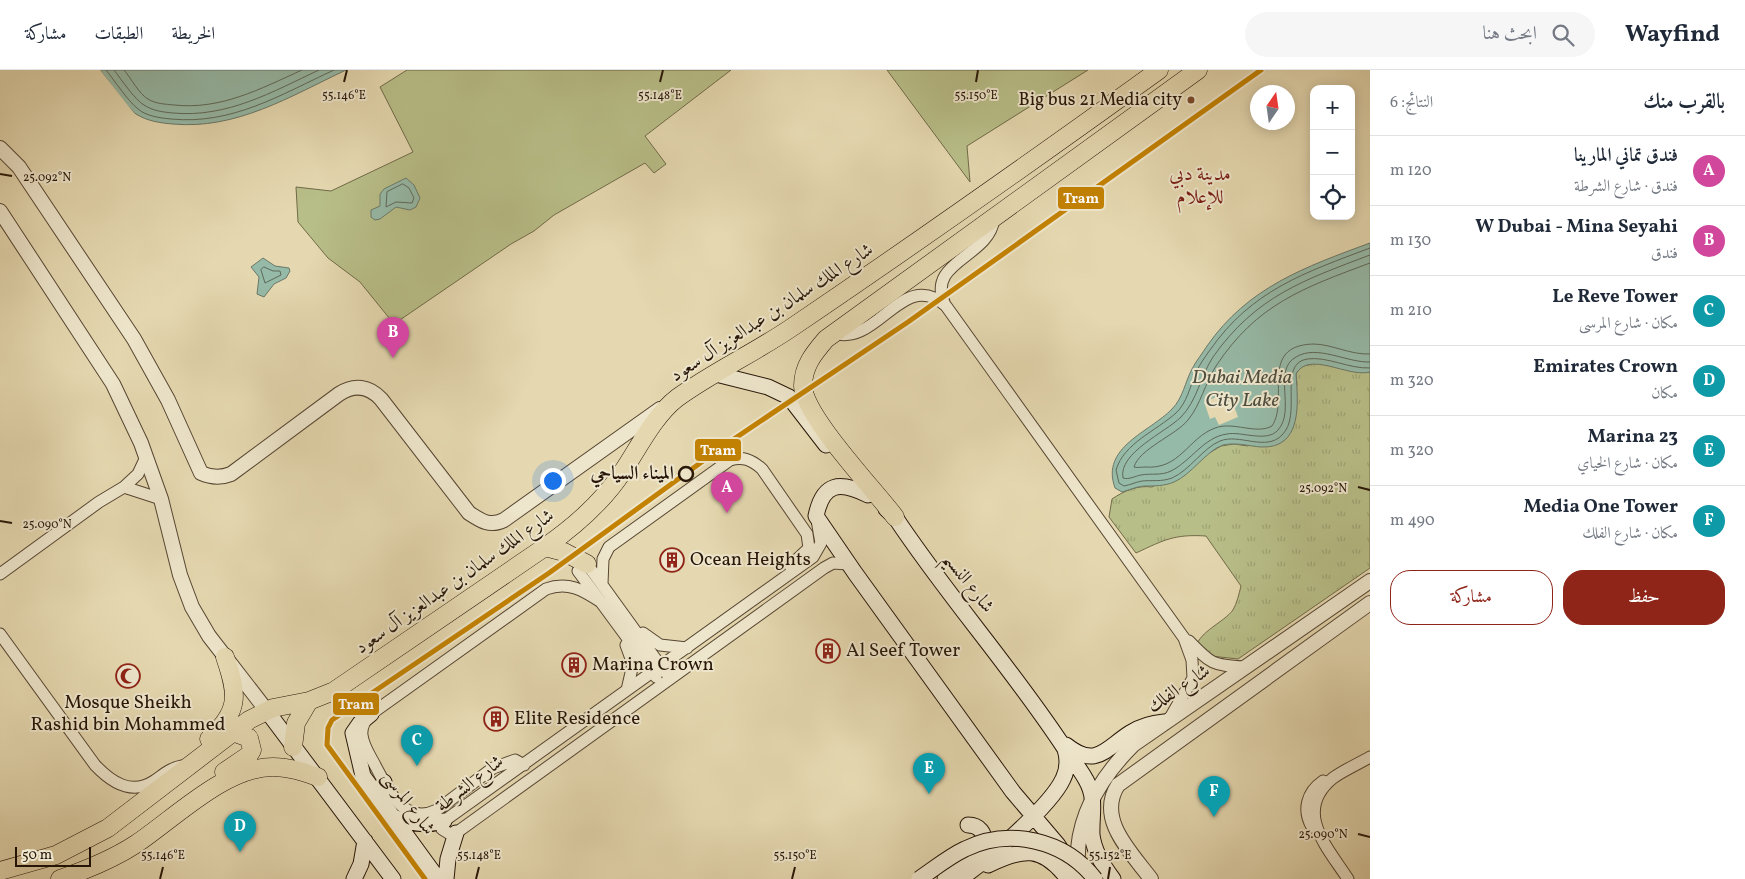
<!DOCTYPE html>
<html lang="ar">
<meta charset="utf-8">
<style>
:root{--surface:#fff;--page:#f6f6f7;--text:#1f2937;--muted:#747a83;--line:#e0e1e3;--accent:#8f2418}
body{margin:0;font-family:Vollkorn,Amiri,serif;background:var(--page);color:var(--text);direction:rtl}
.controls{position:absolute;right:15px;top:15px;display:grid;overflow:hidden;border-radius:10px;box-shadow:0 2px 12px #0003}
.controls button{width:45px;height:45px;display:grid;place-items:center;padding:0;border:0;border-bottom:1px solid var(--line);background:var(--surface);color:var(--text);font:25px sans-serif}
.compass{position:absolute;left:1250px;top:15px;width:45px;height:45px;border-radius:50%;background:var(--surface);box-shadow:0 2px 12px #0003;rotate:13deg}
.scale{position:absolute;left:15px;bottom:12px;width:76px;box-sizing:border-box;padding-left:5px;border:2px solid #271608;border-top:0;font-size:14px;line-height:18px;white-space:nowrap;color:#271608;-webkit-text-stroke:4px #eee6cc;paint-order:stroke}
.you{position:absolute;left:552px;top:410px;width:18px;height:18px;margin:-12px;border:4px solid #fff;border-radius:50%;background:#1a73e8;box-shadow:0 0 0 8px #1a73e833}
.badge{display:grid;place-items:center;width:32px;height:32px;border-radius:50%;background:var(--accent);color:#fff;font-size:16px;font-weight:700}
.pin{position:absolute;translate:-50% -41px;filter:drop-shadow(0 1px 2px #0008)}
.pin::after{content:'';position:absolute;top:26px;width:18px;height:15px;background:inherit;clip-path:polygon(0 0,100% 0,50% 100%)}
.list{margin:0;padding:0;list-style:none}
h2{display:flex;justify-content:space-between;align-items:center;height:65px;margin:0;padding:0 20px;font-size:21px}
h2 small{font-size:16px;font-weight:400;color:var(--muted)}
.list li{display:grid;grid-template-columns:32px 1fr auto;gap:15px;align-items:center;box-sizing:border-box;height:70px;padding:0 20px;border-top:1px solid var(--line)}
.list b{display:block;font-size:19px;white-space:nowrap}
.list p{margin:0;font-size:16px;white-space:nowrap;color:var(--muted)}
.list em{font-size:16px;font-style:normal;color:var(--muted)}
.actions{display:flex;gap:10px;padding:15px 20px}
.actions a{flex:1;padding:11px 0;border:1px solid var(--accent);border-radius:20px;text-align:center;font-size:18px;color:var(--accent)}
.actions .main{background:var(--accent);color:#fff}
.icon{flex:none;width:28px;height:28px;fill:none;stroke:currentColor;stroke-width:2;stroke-linecap:round;stroke-linejoin:round}
.map{position:relative;flex:none;width:1370px;height:809px;overflow:hidden;direction:ltr}
header{display:flex;align-items:center;gap:30px;box-sizing:border-box;height:70px;padding:0 25px;background:var(--surface);border-bottom:1px solid var(--line)}
header strong{font-size:24px}
nav{display:flex;gap:28px;margin-inline-start:auto;font-size:18px}
.search{width:350px;height:45px;background:var(--page);display:flex;align-items:center;gap:12px;box-sizing:border-box;padding:0 18px;border-radius:28px;color:var(--muted);font-size:19px}
main{display:flex}
aside{flex:1;background:var(--surface)}
.map>svg:first-child{display:block}
</style>
<header>
<strong>Wayfind</strong>
<div class="search"><svg class="icon" aria-label="search" viewBox="0 0 24 24"><circle cx="10" cy="10" r="6"/><path d="M15 15l6 6"/></svg>ابحث هنا</div>
<nav><a>الخريطة</a><a>الطبقات</a><a>مشاركة</a></nav>
</header>
<main>
<aside>
<h2>بالقرب منك<small>النتائج: 6</small></h2>
<ul class="list">
<li><span class="badge" style="background:#d1479c">A</span><div><b>فندق تماني المارينا</b><p>فندق · شارع الشرطة</p></div><em>120 m</em></li>
<li><span class="badge" style="background:#d1479c">B</span><div><b>W Dubai - Mina Seyahi</b><p>فندق</p></div><em>130 m</em></li>
<li><span class="badge" style="background:#0f9aa8">C</span><div><b>Le Reve Tower</b><p>مكان · شارع المرسى</p></div><em>210 m</em></li>
<li><span class="badge" style="background:#0f9aa8">D</span><div><b>Emirates Crown</b><p>مكان</p></div><em>320 m</em></li>
<li><span class="badge" style="background:#0f9aa8">E</span><div><b>23 Marina</b><p>مكان · شارع الخياي</p></div><em>320 m</em></li>
<li><span class="badge" style="background:#0f9aa8">F</span><div><b>Media One Tower</b><p>مكان · شارع الفلك</p></div><em>490 m</em></li>
</ul>
<div class="actions"><a class="main">حفظ</a><a>مشاركة</a></div>
</aside>
<div class="map">
<svg width="1370" height="809" viewBox="0 0 1370 809">
<defs>
<pattern id="park-tufts" width="24" height="20" patternUnits="userSpaceOnUse" patternTransform="scale(1.25)"><rect width="24" height="20" fill="#b8be88"/><path d="M3 7l-1-3M5 7V3M7 7l1-3M15 17l-1-3M17 17v-4M19 17l1-3" fill="none" stroke="#9ea374"/></pattern>
</defs>
<rect width="100%" height="100%" fill="#e5d8b0"/>
<filter id="stains"><feTurbulence type="fractalNoise" baseFrequency=".004" numOctaves="4"/><feColorMatrix values="0 0 0 0 .2 0 0 0 0 .09 0 0 0 0 .02 0 0 0 .5 -.17"/></filter>
<radialGradient id="worn" r=".72"><stop offset=".6" stop-color="#630" stop-opacity="0"/><stop offset="1" stop-color="#630" stop-opacity=".3"/></radialGradient>
<!-- green -->
<path fill="#b8be88" stroke="#706a48" d="M407 0H731L645 66 666 94 654 103 645 93 554 145 534 161 511 174 394 254 360 212 328 188 298 152 296 117 331 121 413 82 380 17Z
M887 0H1088L967 76 970 112Z"/>
<!-- park -->
<path fill="url(#park-tufts)" stroke="#706a48" d="M1314 293 1370 302V498L1238 589 1211 586 1196 577C1200 561 1223 553 1233 540 1237 533 1239 524 1241 516L1206 466C1174 464 1164 470 1136 483L1109 447 1112 429C1124 421 1137 415 1152 417L1221 376 1234 374 1248 376 1297 315 1296 304 1300 297Z"/>
<!-- water -->
<path fill="#96baa8" stroke="#6a7868" d="M100 0H346C291 26 236 60 173 54 160 53 147 51 136 44 128 39 107 9 100 0Z
M406 108 414 115 420 128 416 137 410 140 396 137 380 149 375 150 371 147V140L380 136V124L384 119Z
M1370 173V302C1348 308 1309 280 1296 304 1298 332 1303 379 1261 377 1249 376 1235 372 1223 375 1207 380 1191 405 1174 412 1165 416 1154 416 1145 416 1138 416 1129 420 1122 422L1115 418C1100 377 1150 362 1172 339 1183 328 1185 312 1192 299 1196 291 1202 284 1207 276 1248 217 1305 197 1370 173Z
M263 188 275 196 289 198 290 201 286 208 274 214 264 227 257 224 259 207 251 197Z"/>
<!-- pier -->
<path fill="#e5d8b0" d="M97 0H100L137 47 133 45Z
M1224 324 1228 332 1232 330 1238 347 1219 355 1215 347 1210 349 1204 332Z"/>
<g fill="none" stroke-linecap="round" stroke-linejoin="round">
<!-- shore -->
<path stroke="#5e6858" stroke-width="1" d="M106 0C115 11 127 30 138 39 146 46 160 48 171 49 232 55 280 25 334 0
M114 0C121 9 135 30 144 35 153 41 163 42 173 43 227 48 272 22 319 0
M124 0C131 8 139 24 148 29 156 34 165 34 174 35 221 40 260 19 302 0
M403 114 409 118 414 128 412 133 396 132 386 137 387 122Z
M1370 178C1304 203 1252 220 1210 280 1205 287 1199 295 1196 303 1190 316 1187 333 1176 343 1156 361 1124 373 1116 400L1119 413 1124 416C1130 415 1136 412 1142 411 1152 410 1161 412 1172 408 1190 400 1203 378 1220 371 1239 363 1266 382 1282 365 1303 345 1277 294 1307 289 1327 286 1349 299 1370 298
M1370 185C1304 210 1256 226 1213 287 1201 305 1197 331 1181 347 1166 362 1118 383 1123 408 1129 410 1135 406 1141 405 1151 403 1161 406 1171 401 1191 391 1204 367 1227 364 1241 361 1267 373 1278 360 1296 340 1272 300 1296 287 1317 274 1347 293 1370 292
M1370 193C1303 218 1257 234 1216 296 1205 313 1201 334 1188 350 1176 365 1139 379 1134 397 1138 398 1141 397 1145 397 1180 400 1188 368 1215 358 1233 351 1256 365 1272 356 1290 329 1258 276 1313 274 1332 274 1350 285 1370 284
M264 197 273 201H280L281 205 265 213 261 200Z"/>
<!-- minor casing -->
<g stroke="#564632" stroke-width="13">
<path id="minor" d="M945 235C925 191 989 188 994 149
M834 263C878 277 903 197 946 236L1184 568 1192 590 1193 608 1170 648
M124 417 161 429
M817 450 821 473 813 487 444 751 442 759 450 764 456 763 824 498 833 493 848 494
M0 504 99 432 124 417 138 404 146 387
M602 514 603 489 609 477 730 390C743 386 752 390 762 399L807 464 809 478 790 496
M643 563 660 575 687 578
M0 564 95 695C111 712 131 726 154 711 163 705 170 698 182 696
M1189 571C1211 594 1212 595 1244 597
M626 575 633 594 627 620
M656 607 578 501 587 494 665 602
M524 695 515 690 493 698 437 740C404 756 389 721 376 697 371 687 363 676 362 665 361 657 365 650 371 644L546 519C568 511 583 520 601 532
M1312 757C1302 740 1307 722 1323 711
M1348 809C1328 778 1292 741 1333 708 1344 700 1358 694 1370 687"/>
</g>
<!-- tertiary casing -->
<g stroke="#564632" stroke-width="16">
<path id="tertiary" d="M0 78 19 97 134 269 168 330 201 403C212 408 221 408 231 404L339 324C354 314 369 316 381 329L469 443C481 451 490 457 504 450L660 339
M0 141 113 314 141 373 161 429 180 505 192 537 209 566 267 641
M1078 800C1074 750 1099 709 1133 675L1370 511
M1151 809C1131 782 1096 749 1118 715L1370 533"/>
</g>
<!-- secondary casing -->
<g stroke="#271608" stroke-width="17">
<path id="secondary" d="M716 304 768 317 789 327 826 375
M868 425C840 411 823 412 816 446L855 503 1013 722 1058 775 1080 809
M886 439 895 447C948 527 1012 598 1065 679 1072 689 1080 699 1086 710 1097 729 1091 745 1092 765 1094 782 1103 796 1113 809
M267 641 393 809
M371 644 360 653 353 663 363 706 438 809
M1066 675C1096 699 1105 679 1130 663 1141 656 1152 653 1164 652
M378 726 384 712
M394 747C410 754 426 756 444 751
M988 795C1023 778 1042 775 1068 809
M354 809 361 794 365 771
M446 809 448 789 456 763
M945 809 983 774C986 763 979 755 968 755
M960 809C986 791 1050 737 1063 709 1068 699 1068 689 1065 679"/>
</g>
<!-- primary casing -->
<g stroke="#271608" stroke-width="19">
<path id="primary" d="M895 447C874 419 804 346 803 316 803 296 814 283 826 269L1198 0
M545 477 564 482 587 494
M209 669C240 641 238 625 225 587
M293 677 296 653 309 631
M224 702 249 685 252 680 249 668 233 662
M0 801 56 785 108 758 249 650 273 638 309 631 334 621 545 477C575 456 603 432 623 401 639 377 654 346 677 328 713 302 754 283 791 258 915 174 1037 88 1159 0
M60 809C86 800 113 789 136 774 175 748 225 697 273 697 289 697 303 702 318 707"/>
</g>
<!-- minor -->
<use href="#minor" stroke="#eee6cc" stroke-width="11"/>
<!-- tertiary -->
<use href="#tertiary" stroke="#eee6cc" stroke-width="14"/>
<!-- secondary -->
<use href="#secondary" stroke="#eee6cc" stroke-width="15"/>
<!-- primary -->
<use href="#primary" stroke="#e5d8b0" stroke-width="18"/>
<!-- secondary-bridge casing -->
<g stroke="#271608" stroke-width="17" stroke-linecap="butt">
<path id="secondary-bridge" d="M919 809C934 799 948 787 965 779 1009 757 1065 770 1095 809"/>
</g>
<!-- secondary-bridge -->
<use href="#secondary-bridge" stroke="#eee6cc" stroke-width="15"/>
<!-- tram-1 casing -->
<g stroke="#eee6cc" stroke-width="9">
<path id="tram-1" d="M425 809 327 675 328 658 332 650 549 503 725 375 908 252 1261 0"/>
</g>
<!-- tram-1 -->
<use href="#tram-1" stroke="#c38202" stroke-width="5"/>
</g>
<!-- ticks -->
<path fill="none" stroke="#271608" stroke-width="2" d="M344 12 347 0M660 12 663 0M976 12 978 0M0 104 12 106M1358 417 1370 420M0 451 12 453M1358 764 1370 767M160 809 163 797M476 809 479 797M792 809 795 797M1108 809 1110 797"/>
<!-- icons -->
<defs>
<g id="building-ring" transform="scale(1.25)"><circle r="9.5" fill="#eee6cc" stroke="#8f2418" stroke-width="1.5"/><path d="M-4-6H4V6H1V3H-1V6H-4ZM-2.5-4.3h1.7v1.8h-1.7ZM.8-4.3h1.7v1.8H.8ZM-2.5-1h1.7V.8h-1.7ZM.8-1h1.7V.8H.8Z" fill="#8f2418"/></g>
<g id="mosque-ring" transform="scale(1.25)"><circle r="9.5" fill="#eee6cc" stroke="#8f2418" stroke-width="1.5"/><path d="M3.5-4.9A6 6 0 1 0 3.5 4.9A5 5 0 1 1 3.5-4.9Z" fill="#8f2418"/></g>
</defs>
<g fill-rule="evenodd">
<use href="#building-ring" x="672" y="490"/>
<use href="#building-ring" x="828" y="581"/>
<use href="#building-ring" x="574" y="595"/>
<use href="#mosque-ring" x="128" y="606"/>
<use href="#building-ring" x="496" y="649"/>
</g>
<!-- markers -->
<circle fill="#7a4b2a" stroke="#eee6cc" stroke-width="2" cx="1191" cy="30" r="4.5"/>
<circle fill="#eee6cc" stroke="#271608" stroke-width="2.5" cx="686" cy="404" r="7"/>
<g text-anchor="middle" dominant-baseline="central" stroke-width="4" stroke-linejoin="round" paint-order="stroke">
<!-- bus labels -->
<g font-size="18" fill="#271608" stroke="#eee6cc" text-anchor="end">
<text x="1182" y="30">Big bus 21 Media city</text>
</g>
<!-- street labels -->
<g font-size="19" fill="#271608" stroke="#eee6cc">
<text transform="translate(772 243) rotate(-33)">شارع الملك سلمان بن عبدالعزيز آل سعود</text>
<text transform="translate(455 512) rotate(-35)">شارع الملك سلمان بن عبدالعزيز آل سعود</text>
<text transform="translate(968 513) rotate(52)">شارع النسيم</text>
<text transform="translate(1179 619) rotate(-34)">شارع الفلك</text>
<text transform="translate(470 714) rotate(-38)">شارع الشرطة</text>
<text transform="translate(408 733) rotate(53)">شارع المرسى</text>
</g>
<!-- stop labels -->
<g font-size="19" font-weight="bold" fill="#271608" stroke="#eee6cc" text-anchor="end">
<text x="674" y="404">الميناء السياحي</text>
</g>
<!-- poi labels -->
<g font-size="19" fill="#271608" stroke="#eee6cc" text-anchor="start">
<text x="690" y="490">Ocean Heights</text>
<text x="846" y="581">Al Seef Tower</text>
<text x="592" y="595">Marina Crown</text>
<text x="128" y="633" text-anchor="middle">Mosque Sheikh<tspan x="128" dy="22">Rashid bin Mohammed</tspan></text>
<text x="514" y="649">Elite Residence</text>
</g>
<!-- neighbourhood labels -->
<g font-size="20" fill="#7a1f14" stroke="#eee6cc">
<text x="1200" y="105">مدينة دبي<tspan x="1200" dy="23">للإعلام</tspan></text>
</g>
<!-- water labels -->
<g font-size="20" font-style="italic" fill="#4e4f40" stroke="#eee6cc">
<text x="1242" y="308">Dubai Media<tspan x="1242" dy="23">City Lake</tspan></text>
</g>
</g>
<g font-size="12" text-anchor="middle" fill="#271608" stroke="#eee6cc" stroke-width="4" stroke-linejoin="round" paint-order="stroke">
<text x="344" y="29">55.146°E</text>
<text x="660" y="29">55.148°E</text>
<text x="976" y="29">55.150°E</text>
<text x="47" y="111">25.092°N</text>
<text x="1323" y="422">25.092°N</text>
<text x="47" y="458">25.090°N</text>
<text x="1323" y="768">25.090°N</text>
<text x="163" y="789">55.146°E</text>
<text x="479" y="789">55.148°E</text>
<text x="795" y="789">55.150°E</text>
<text x="1110" y="789">55.152°E</text>
</g>
<g stroke="#eee6cc" stroke-width="2">
<rect x="1057" y="116" width="48" height="24" rx="5" fill="#c38202"/>
<rect x="694" y="368" width="48" height="24" rx="5" fill="#c38202"/>
<rect x="332" y="622" width="48" height="24" rx="5" fill="#c38202"/>
</g>
<g font-size="14" text-anchor="middle" font-weight="bold" fill="#fff">
<text x="1081" y="133">Tram</text>
<text x="718" y="385">Tram</text>
<text x="356" y="639">Tram</text>
</g>
<rect width="100%" height="100%" filter="url(#stains)"/>
<rect width="100%" height="100%" fill="url(#worn)"/>
</svg>
<div class="controls">
<button>+</button>
<button>−</button>
<button><svg class="icon" aria-label="locate" viewBox="0 0 24 24"><circle cx="12" cy="12" r="6"/><path d="M12 2v4M12 18v4M2 12h4M18 12h4"/></svg></button>
</div>
<svg class="compass" viewBox="-18 -18 36 36"><path d="M0-13l5 13h-10z" fill="#e53935"/><path d="M0 13l5-13h-10z" fill="#747a83"/></svg>
<div class="scale">50 m</div>
<div class="you"></div>
<div class="pin badge" style="left:727px;top:443px;background:#d1479c">A</div>
<div class="pin badge" style="left:393px;top:288px;background:#d1479c">B</div>
<div class="pin badge" style="left:417px;top:696px;background:#0f9aa8">C</div>
<div class="pin badge" style="left:240px;top:782px;background:#0f9aa8">D</div>
<div class="pin badge" style="left:929px;top:724px;background:#0f9aa8">E</div>
<div class="pin badge" style="left:1214px;top:747px;background:#0f9aa8">F</div>
</div>
</main>
